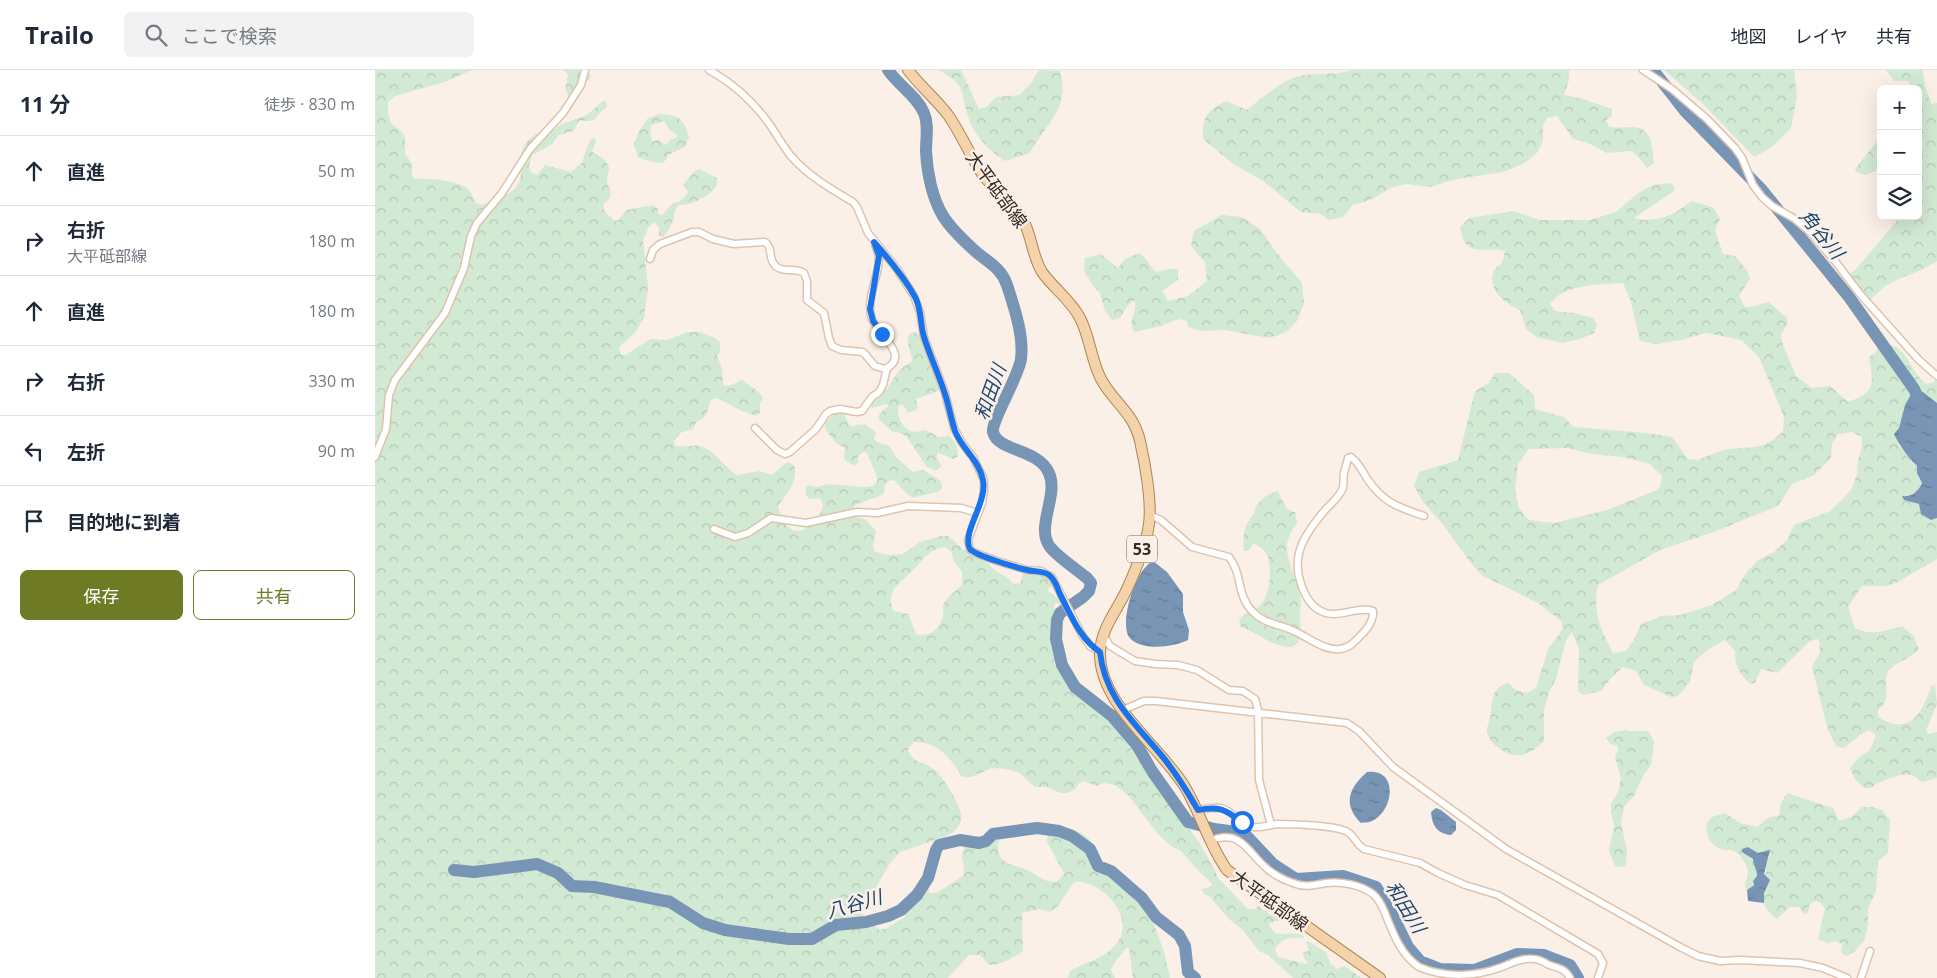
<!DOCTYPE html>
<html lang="ja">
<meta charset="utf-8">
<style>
:root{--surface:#fff;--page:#f2f2f3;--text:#1f2937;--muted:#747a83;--line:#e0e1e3;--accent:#6f7a25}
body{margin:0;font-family:"Open Sans","Noto Sans JP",sans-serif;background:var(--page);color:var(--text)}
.controls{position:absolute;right:15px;top:15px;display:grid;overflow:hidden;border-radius:8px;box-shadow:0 5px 20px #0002}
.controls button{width:45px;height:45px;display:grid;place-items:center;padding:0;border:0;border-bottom:1px solid var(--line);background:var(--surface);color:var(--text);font:25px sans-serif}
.stop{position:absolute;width:15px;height:15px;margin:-11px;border:4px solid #1a73e8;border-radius:50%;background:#fff}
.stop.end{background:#1a73e8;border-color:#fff;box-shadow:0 1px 5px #0008}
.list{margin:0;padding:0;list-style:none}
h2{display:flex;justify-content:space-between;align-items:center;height:65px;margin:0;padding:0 20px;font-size:21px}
h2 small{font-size:16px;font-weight:400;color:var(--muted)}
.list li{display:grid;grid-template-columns:32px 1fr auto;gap:15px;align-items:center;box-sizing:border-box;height:70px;padding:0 20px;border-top:1px solid var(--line)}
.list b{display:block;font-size:19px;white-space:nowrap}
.list p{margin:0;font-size:16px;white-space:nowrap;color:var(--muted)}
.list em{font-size:16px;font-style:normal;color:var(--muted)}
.actions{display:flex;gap:10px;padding:15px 20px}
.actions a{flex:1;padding:11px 0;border:1px solid var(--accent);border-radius:8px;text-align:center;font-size:18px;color:var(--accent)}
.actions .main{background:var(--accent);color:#fff}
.icon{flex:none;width:28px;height:28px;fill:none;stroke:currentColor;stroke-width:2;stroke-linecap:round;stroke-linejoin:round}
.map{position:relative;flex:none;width:1562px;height:908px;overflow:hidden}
header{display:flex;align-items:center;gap:30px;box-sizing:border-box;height:70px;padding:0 25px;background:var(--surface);border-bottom:1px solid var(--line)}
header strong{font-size:24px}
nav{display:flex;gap:28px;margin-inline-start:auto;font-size:18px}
.search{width:350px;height:45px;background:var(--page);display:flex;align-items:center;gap:12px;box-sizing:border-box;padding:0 18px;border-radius:8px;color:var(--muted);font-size:19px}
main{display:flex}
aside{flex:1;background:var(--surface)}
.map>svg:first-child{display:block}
</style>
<header>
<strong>Trailo</strong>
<div class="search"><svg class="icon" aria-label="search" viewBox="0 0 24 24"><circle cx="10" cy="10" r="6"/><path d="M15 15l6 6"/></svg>ここで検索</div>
<nav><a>地図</a><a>レイヤ</a><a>共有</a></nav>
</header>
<main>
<aside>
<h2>11 分<small>徒歩 · 830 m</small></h2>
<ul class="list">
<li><svg class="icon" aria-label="ahead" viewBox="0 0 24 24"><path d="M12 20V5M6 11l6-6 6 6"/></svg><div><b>直進</b></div><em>50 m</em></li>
<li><svg class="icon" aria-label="right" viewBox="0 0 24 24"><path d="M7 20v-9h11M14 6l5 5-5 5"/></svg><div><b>右折</b><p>大平砥部線</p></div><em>180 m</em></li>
<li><svg class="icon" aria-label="ahead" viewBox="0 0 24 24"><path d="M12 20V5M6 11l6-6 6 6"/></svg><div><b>直進</b></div><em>180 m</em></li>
<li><svg class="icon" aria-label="right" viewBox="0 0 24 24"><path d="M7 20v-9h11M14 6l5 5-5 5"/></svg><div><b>右折</b></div><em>330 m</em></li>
<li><svg class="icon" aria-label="left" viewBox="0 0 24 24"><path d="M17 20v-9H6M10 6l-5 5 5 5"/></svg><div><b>左折</b></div><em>90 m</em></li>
<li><svg class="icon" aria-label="arrive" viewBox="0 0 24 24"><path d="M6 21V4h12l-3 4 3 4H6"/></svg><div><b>目的地に到着</b></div></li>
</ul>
<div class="actions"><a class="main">保存</a><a>共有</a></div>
</aside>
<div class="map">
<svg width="1562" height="908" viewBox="0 0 1562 908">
<defs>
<pattern id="forest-crowns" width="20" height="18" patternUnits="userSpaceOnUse" patternTransform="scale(1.25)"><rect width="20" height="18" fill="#d2e9d4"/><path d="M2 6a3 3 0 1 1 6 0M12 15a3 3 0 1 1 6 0" fill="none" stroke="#b5c8b6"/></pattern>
<pattern id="water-ripples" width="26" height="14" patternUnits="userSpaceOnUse" patternTransform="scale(1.25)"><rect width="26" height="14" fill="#7895b6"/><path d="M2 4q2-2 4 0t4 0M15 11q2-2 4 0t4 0" fill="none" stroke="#637a94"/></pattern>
</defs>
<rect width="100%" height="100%" fill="#fbf0e8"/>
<!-- forest -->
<path fill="url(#forest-crowns)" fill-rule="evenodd" d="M0 0H97L70 12 20 26 13 32V42L16 54 24 59 30 67V83L37 94V106L40 109C53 108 83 110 93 119 97 123 98 128 101 133L106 135C119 132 136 126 143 114 148 105 145 96 146 86 147 71 165 58 179 60L185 55 212 45 228 31H231L232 37C226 40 223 47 218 50 214 52 209 50 204 51L198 61 184 65 176 75 157 85 154 96 156 102 161 105 164 103 170 95 196 102 207 93 212 77 217 68H219L221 71 217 82 229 89 234 97C234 101 232 106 232 110 233 119 241 127 229 133 227 143 234 144 240 151L244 150 251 140 278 135 283 139V144L287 145 298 133C305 133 309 128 313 122L308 115 319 102 324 99 342 108C347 122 316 136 304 135 297 141 301 146 297 153 295 158 291 163 288 167L284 166V158L280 153H277L273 158 268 170 273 217 269 248 260 263 244 277 246 285H251L275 269 292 270 313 262H325L340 268 345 272V282L342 285 347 299 348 315 354 316 367 310 385 323 388 328 385 333V343L381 346 365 340 342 328 336 330C332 339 334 348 322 351L318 359 305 363 299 371 300 375C309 379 319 373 328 377 342 383 351 399 362 405L384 401 397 405 408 395 413 392 419 395C424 411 412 423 403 436 405 442 407 450 411 455 426 471 445 450 448 435L445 428 434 429 431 425V417L435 415 442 417 453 414 491 417 498 416 502 411 501 404 492 383 488 382 483 386V393L479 396 469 389 470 378 461 373 450 359V353L459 344H469L474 355 478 356C487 352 493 356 501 362L499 369 502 372 514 376 521 387 538 402 548 400 566 411 567 417 565 421 538 428 531 423 519 410 513 411 509 417 510 421 507 425 480 435 478 439 483 447 490 449 501 461 498 477 500 482 514 485 528 484 545 472 566 466H573L588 479 611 492 622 502 632 507 638 514 645 513 648 503C660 503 672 504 678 515L673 519V521L687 531 688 535 687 537 682 533 679 534 680 542 677 550 679 557 676 566 679 583 698 618 731 645 755 670 782 715 824 772 838 796 843 808 872 838 879 840 883 836 896 845 908 847 910 849 894 853C899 873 916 858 929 866L928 868C914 868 908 867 900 879L903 887 931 894 932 893 928 885 929 882 934 881 931 871H933L951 882 955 893 962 899 970 896 986 908H918L893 885 884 881 868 860 855 850 834 826 829 824 826 819 836 817 837 814 819 796 806 781 796 776 783 764 753 725 740 715 729 713 721 716 709 711 704 713 700 719 693 723H685L672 717H660L643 702 630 699 617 698 596 707H587C576 688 562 671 539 672L533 679C537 694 550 691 560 700 567 706 585 734 586 744 588 754 580 762 572 766L525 782 515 793 487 842 490 850 505 860 512 858 530 847 532 832 554 799 557 802 553 817 554 823H561L588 806C591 796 586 791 587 783 592 764 634 761 650 755L656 757C651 771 635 765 624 771 618 796 642 794 656 802 666 808 681 820 689 803L672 772 673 764C687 753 708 759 718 774 721 779 722 787 724 793L734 798 752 815 766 825 771 832 789 882 795 908H758L754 878H751L738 895 736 900 740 908H693L695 901C711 892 734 887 744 870 759 845 725 809 699 812L683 836 675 842 664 839 647 843 648 881C637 889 627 894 614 895L605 885H594L573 908H0ZM570 477 576 481 579 492 587 502V515C581 521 571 527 568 536 567 539 569 544 568 547 564 560 554 567 541 564L533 544 518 541C511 521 523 515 536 502 549 490 551 480 570 477Z
M189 0H214L216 7 213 11 206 9 203 13 207 18 204 27 195 28C188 16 191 17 193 5Z
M564 0H586L604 39 611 37 621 27 645 25 657 12 664 0 685 1C696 38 671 53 655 83L630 91C612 79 598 65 592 43 585 18 590 15 564 0Z
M978 0H1194V10L1189 25 1205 28 1237 39V46L1231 50 1234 57C1243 58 1251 57 1259 57 1278 58 1277 79 1279 93L1272 98 1262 85 1256 81 1232 83 1211 72 1198 69 1182 46 1172 48 1168 56V71L1162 83 1148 94 1128 102 1082 109 1054 117 1032 114 1018 117 995 130 978 135 968 147 954 150 946 144 926 142 888 111 857 93 828 69C827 46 832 41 851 31L872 40C884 30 909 9 924 6 942 2 960 6 978 0Z
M1289 0H1419L1422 27 1416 58 1397 77 1379 87 1330 36Z
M1511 0H1548L1550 16 1556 34 1562 33V191C1546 202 1528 206 1512 215 1503 220 1500 229 1490 232L1473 205 1481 199 1526 146H1543V19H1538L1533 11H1519Z
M283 44C303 45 308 47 314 67L310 77 293 85 291 90 287 93C279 92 270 91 263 87L259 74 264 61 272 49ZM289 51 294 59 302 65 301 68 296 69 291 75 283 70 277 71 275 60 276 55Z
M1506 61V98L1491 105 1482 103 1480 99 1500 74Z
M1295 113 1299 116V121L1259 148C1271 152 1287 149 1299 143 1305 140 1310 135 1317 131L1339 138 1345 149 1340 160 1348 184 1360 186 1373 202 1375 209 1364 226 1370 237C1379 238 1385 233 1394 232L1412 248 1413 253 1406 265 1408 275 1421 306 1437 318 1455 316 1473 332C1502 321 1498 315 1494 287L1500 283 1504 276C1531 268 1534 301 1551 314L1559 312 1562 308V333L1548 322 1530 335 1524 358V376C1532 380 1535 389 1542 396V403L1547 413 1544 419 1535 427 1528 426 1529 430 1544 434 1556 450 1562 448V489L1523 512 1513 516H1487L1473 537 1480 558C1495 566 1511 561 1527 556L1539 566 1544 580C1536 588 1520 593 1514 600 1505 614 1520 626 1503 640V647C1534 666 1547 645 1556 616L1560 615 1562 634 1551 660 1554 664 1562 662V708L1547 712C1544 710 1541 706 1537 705 1528 702 1503 711 1496 718H1489L1480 709 1475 698 1483 688 1495 680 1501 665 1494 660C1484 664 1478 672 1469 678L1461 676 1453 660 1437 597 1445 582 1444 569 1435 571 1402 603 1386 599 1380 613 1375 614C1364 603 1360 596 1360 581L1350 570 1331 581 1319 592 1315 612 1303 626 1296 627 1269 615 1261 601 1248 597 1236 608 1226 621 1208 625 1203 621 1204 579 1197 562 1191 570 1181 609 1174 622 1169 640V671C1156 685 1140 691 1124 678 1119 675 1114 669 1112 663 1111 658 1114 653 1115 648 1118 632 1115 618 1133 613L1141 620 1152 623 1161 618 1173 579 1187 560V552L1163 533 1108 506 1095 492 1066 452 1048 432 1039 416 1044 402 1083 390 1100 321 1114 313 1120 303H1134L1159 325 1160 339 1189 347 1198 357 1271 363 1297 367 1313 389C1326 392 1334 384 1346 381 1372 374 1387 384 1408 361L1409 347 1384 287 1366 270 1331 263 1306 270 1280 274 1265 271 1255 229 1248 213C1225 215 1189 213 1175 234L1180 241 1199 243 1218 248 1222 255 1219 263 1205 269 1188 273 1161 267 1151 259 1145 240C1131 235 1111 219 1119 201 1121 197 1125 196 1127 192 1129 189 1129 184 1130 181 1111 175 1090 191 1085 157L1094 148 1139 141 1165 150H1215L1241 142 1262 124 1278 115ZM1477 362 1487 367V377L1483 390 1482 404 1477 418 1469 428 1455 441 1419 455 1412 470 1399 482 1383 490 1371 503 1361 520 1337 535 1305 545 1287 546 1266 554 1259 570 1251 581 1238 583C1226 560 1217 541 1223 515L1285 480 1339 462 1403 436 1417 414 1439 405 1456 388 1457 373 1463 364ZM1192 378 1216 384 1248 387 1275 394 1287 406 1286 414 1282 420 1232 440 1179 453 1154 450 1144 438 1140 420 1143 394 1154 379Z
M847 145 867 147 885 159 901 182 927 213 929 234 922 251 911 262 894 268 849 260 825 261 813 257 812 251 804 249 786 256 760 262C751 252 763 242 760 230L753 235 745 248 737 250 730 241 725 223 717 214 709 201 710 188 726 184 743 198 750 189 764 183C774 189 773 195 781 202L794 199H803V210L787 221 793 231 813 226 832 211 830 192 816 176 819 161Z
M539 262 545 265 564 319 563 321 541 329 543 338 538 341 533 342 528 335H524C520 345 528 361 540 362 545 362 547 359 552 361 561 364 562 370 573 365 580 370 583 377 583 386L579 389C573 388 569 384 562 383V389L567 396 561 401 552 397 531 366 525 363 516 361 503 348 505 343 513 337 512 334 497 338 496 335 513 318 524 300 537 291C537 281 530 274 534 264Z
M902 421C909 429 908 440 920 442L922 453C916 462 911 469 912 481 914 498 925 515 926 532 926 536 925 540 925 544 925 555 929 579 912 577 894 575 882 562 866 557L864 551C872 539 872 544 882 538 896 530 898 495 891 483 889 479 883 476 879 473L873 481H869C867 467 869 454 879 444 880 432 891 425 902 421Z
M1251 660C1259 663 1266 659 1274 662L1279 672 1276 695 1268 706 1259 726 1249 736 1246 753 1252 780 1251 794 1248 797 1240 796 1234 781 1239 755 1236 743V734L1243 722 1246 708 1240 687 1243 680 1242 675 1235 674 1231 668 1240 662Z
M1412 723 1458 738 1464 751 1476 747 1487 737H1497L1507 740 1515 750 1513 783 1503 791 1501 821 1493 838V856L1489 871 1478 883 1471 886 1466 882 1467 874 1461 871 1453 873 1443 869 1450 839 1446 833 1441 831 1435 834 1432 844 1428 843 1424 837H1415L1402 849C1393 843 1386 834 1389 822 1391 816 1392 822 1391 815 1390 803 1390 796 1395 784L1382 783 1373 777 1374 787C1386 796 1384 812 1372 820L1370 817C1370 812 1373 807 1373 802 1373 796 1366 785 1361 782 1358 780 1353 780 1349 780 1335 776 1332 767 1331 754L1337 747 1350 743 1365 753 1382 757 1394 747 1404 746 1406 733Z"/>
<!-- water -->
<path fill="url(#water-ripples)" d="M1539 319 1548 322 1562 333V448L1556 450 1546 444 1544 434 1529 430 1527 426C1537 427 1543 422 1547 413L1542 403V396C1534 388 1524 375 1519 364L1524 358 1530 335Z
M778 491 792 502 808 524V542L814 560 813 570C800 577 765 582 754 567 744 552 761 498 778 491Z
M992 702C1024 698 1019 741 997 751 994 753 989 752 986 753 967 734 974 718 992 702Z
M1061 738 1066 740 1081 752V760L1076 765C1062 764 1057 755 1056 742Z
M1373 777 1383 783 1395 780 1389 804 1395 810 1389 823V833L1373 831 1372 820 1379 815 1378 811 1382 806C1382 799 1378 795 1378 789L1367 782V779Z"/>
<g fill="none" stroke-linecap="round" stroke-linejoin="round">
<!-- river -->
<path stroke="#7895b6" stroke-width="12" d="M513 0C523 15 542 26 549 43 554 55 551 68 551 81 552 102 557 128 568 146 576 159 588 170 599 180 612 192 626 197 632 215 639 237 649 265 646 289 644 306 616 351 618 362 623 382 663 378 674 403 684 426 660 457 675 477 683 487 701 499 712 508L716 513 714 521 708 527 685 543 682 550 681 569 687 595 700 617 737 646 762 675 777 701 813 752 839 759 869 763 898 794 921 809 968 806 1001 817 1013 836 1033 877 1045 891 1065 899 1099 900 1142 884 1169 885 1195 895 1203 908
M1278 0 1310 41 1387 120 1474 227 1539 319 1545 332
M79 800 99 802 162 794 183 803 197 816 219 817 295 832 328 853 350 860 414 869H437L461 855 491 852 513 846 526 840 542 825 553 808 561 780 564 775 585 770 604 773 611 771 618 764 662 758 684 761 697 766 715 779 723 796 736 801 767 828 781 847 804 865 810 876 813 902 820 908"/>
<!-- minor casing -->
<g stroke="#dec3af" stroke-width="9">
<path id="minor" d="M334 0C356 12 374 28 389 47 399 59 406 74 416 86 432 105 456 119 478 132L482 137 493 163 522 199 539 226 545 242 549 267 570 323 579 358 587 373 598 387 609 410V421L607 433 593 470 595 479 598 482 622 491 652 500 666 501 677 507 707 565 715 576 725 582
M1268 0 1297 19 1332 49 1360 78 1367 88 1378 115 1387 127 1397 136 1420 149 1435 162 1460 191 1485 224 1543 289 1562 306
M275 189 278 180 285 174 317 162H324L338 169 359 174 390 172C398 177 393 187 399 194 406 204 420 197 429 203L432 211V230L449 243 454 268 457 276 466 280 488 282 500 296 510 299C537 287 502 263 497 249 490 229 504 207 504 188 504 183 500 178 500 173
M380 358 402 380 410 384 415 382 441 359 451 344 455 341 465 339 482 342 487 341 497 327 504 322 508 315 512 298
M0 387 11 359 14 325 20 310 70 243 89 198 96 166 102 153 127 123 155 79 188 43 206 15 210 0
M775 445 786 450 817 477 854 487C868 505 861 525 878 542 889 554 905 554 919 561 933 567 949 581 965 579 976 578 982 569 989 562 994 557 999 548 998 541 984 535 961 550 946 541 935 536 930 525 926 514 915 484 932 461 951 439 957 433 965 426 968 418 969 413 968 407 969 403 970 398 972 393 973 388L976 387C985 394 987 401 993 410 1009 433 1023 437 1049 446
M339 459 360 467 373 463 396 448 431 453 482 442 502 443 533 436 586 438 603 443
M729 566 735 576 760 591 780 594 803 595 822 600 854 620 868 621 880 629 883 640 884 710 896 755
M748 640 769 631H781L972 653 984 661 1018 697 1131 779 1305 877 1323 886 1345 891 1365 890 1425 893 1448 898 1472 908
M823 740C830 739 838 737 846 738 858 741 866 755 879 757 886 758 895 755 902 754 916 754 964 755 974 763 980 767 980 773 989 779L1045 793 1063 803 1090 815 1123 825 1223 884 1228 893 1223 908
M836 770C844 768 853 765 862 770 872 775 880 788 889 796 896 803 908 810 918 813 930 818 939 815 951 813 966 811 986 815 998 824 1004 829 1007 836 1010 843 1018 863 1025 884 1044 897 1070 908 1100 907 1127 897 1138 892 1152 886 1164 890 1167 891 1171 893 1174 895 1184 898 1190 899 1195 908
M1486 908 1495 881"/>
</g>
<!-- primary casing -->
<g stroke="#ad8456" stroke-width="12">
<path id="primary" d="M533 0C545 16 561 29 573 45 586 63 595 86 608 105 620 121 637 132 648 150 657 166 657 186 667 202 678 218 696 230 705 248 715 267 716 290 726 309 738 332 759 343 765 371 770 393 777 432 774 454 771 476 761 499 752 519 742 541 726 558 725 583 724 634 785 676 810 717 826 744 834 775 852 800L1005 908"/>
</g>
<!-- minor -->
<use href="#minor" stroke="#fff" stroke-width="6"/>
<!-- primary -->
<use href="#primary" stroke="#f5d3aa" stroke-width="10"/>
</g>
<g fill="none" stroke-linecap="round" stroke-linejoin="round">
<!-- route -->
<path stroke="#1a73e8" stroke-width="6" d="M507 264 498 251 495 239 504 186 499 172C514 189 529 207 540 227 547 240 545 254 549 267 555 286 564 305 570 324 574 336 576 349 580 361 587 379 604 390 608 410 613 432 586 463 595 479 599 485 643 498 652 500 659 502 667 500 674 505 680 509 682 517 685 524 696 545 705 569 725 582 730 628 759 652 787 686 801 703 812 721 823 740 844 736 850 739 867 752"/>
</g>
<g text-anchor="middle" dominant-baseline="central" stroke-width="5" stroke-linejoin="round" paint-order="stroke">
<!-- shield labels -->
<rect fill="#fbf0e8" stroke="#70655e" stroke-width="1" x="752" y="465.5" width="30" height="27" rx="4"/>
<g font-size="16" font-weight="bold" fill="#352a23">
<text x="767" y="479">53</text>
</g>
<!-- street labels -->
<g font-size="18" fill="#352a23" stroke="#fbf0e8">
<text transform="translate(622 119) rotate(54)">大平砥部線</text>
<text transform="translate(895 830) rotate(36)">大平砥部線</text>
</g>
<!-- water labels -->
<g font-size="19" font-style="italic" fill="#1b4672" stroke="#fbf0e8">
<text transform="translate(1447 164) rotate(51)">角谷川</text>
<text transform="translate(615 322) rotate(-70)">和田川</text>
<text transform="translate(479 834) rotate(-16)">八谷川</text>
<text transform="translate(1031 837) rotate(58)">和田川</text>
</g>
</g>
</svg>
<div class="controls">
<button>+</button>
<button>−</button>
<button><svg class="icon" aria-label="layers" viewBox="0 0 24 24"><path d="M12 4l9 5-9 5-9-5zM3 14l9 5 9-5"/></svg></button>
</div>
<div class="stop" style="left:867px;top:752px"></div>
<div class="stop end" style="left:507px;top:264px"></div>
</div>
</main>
